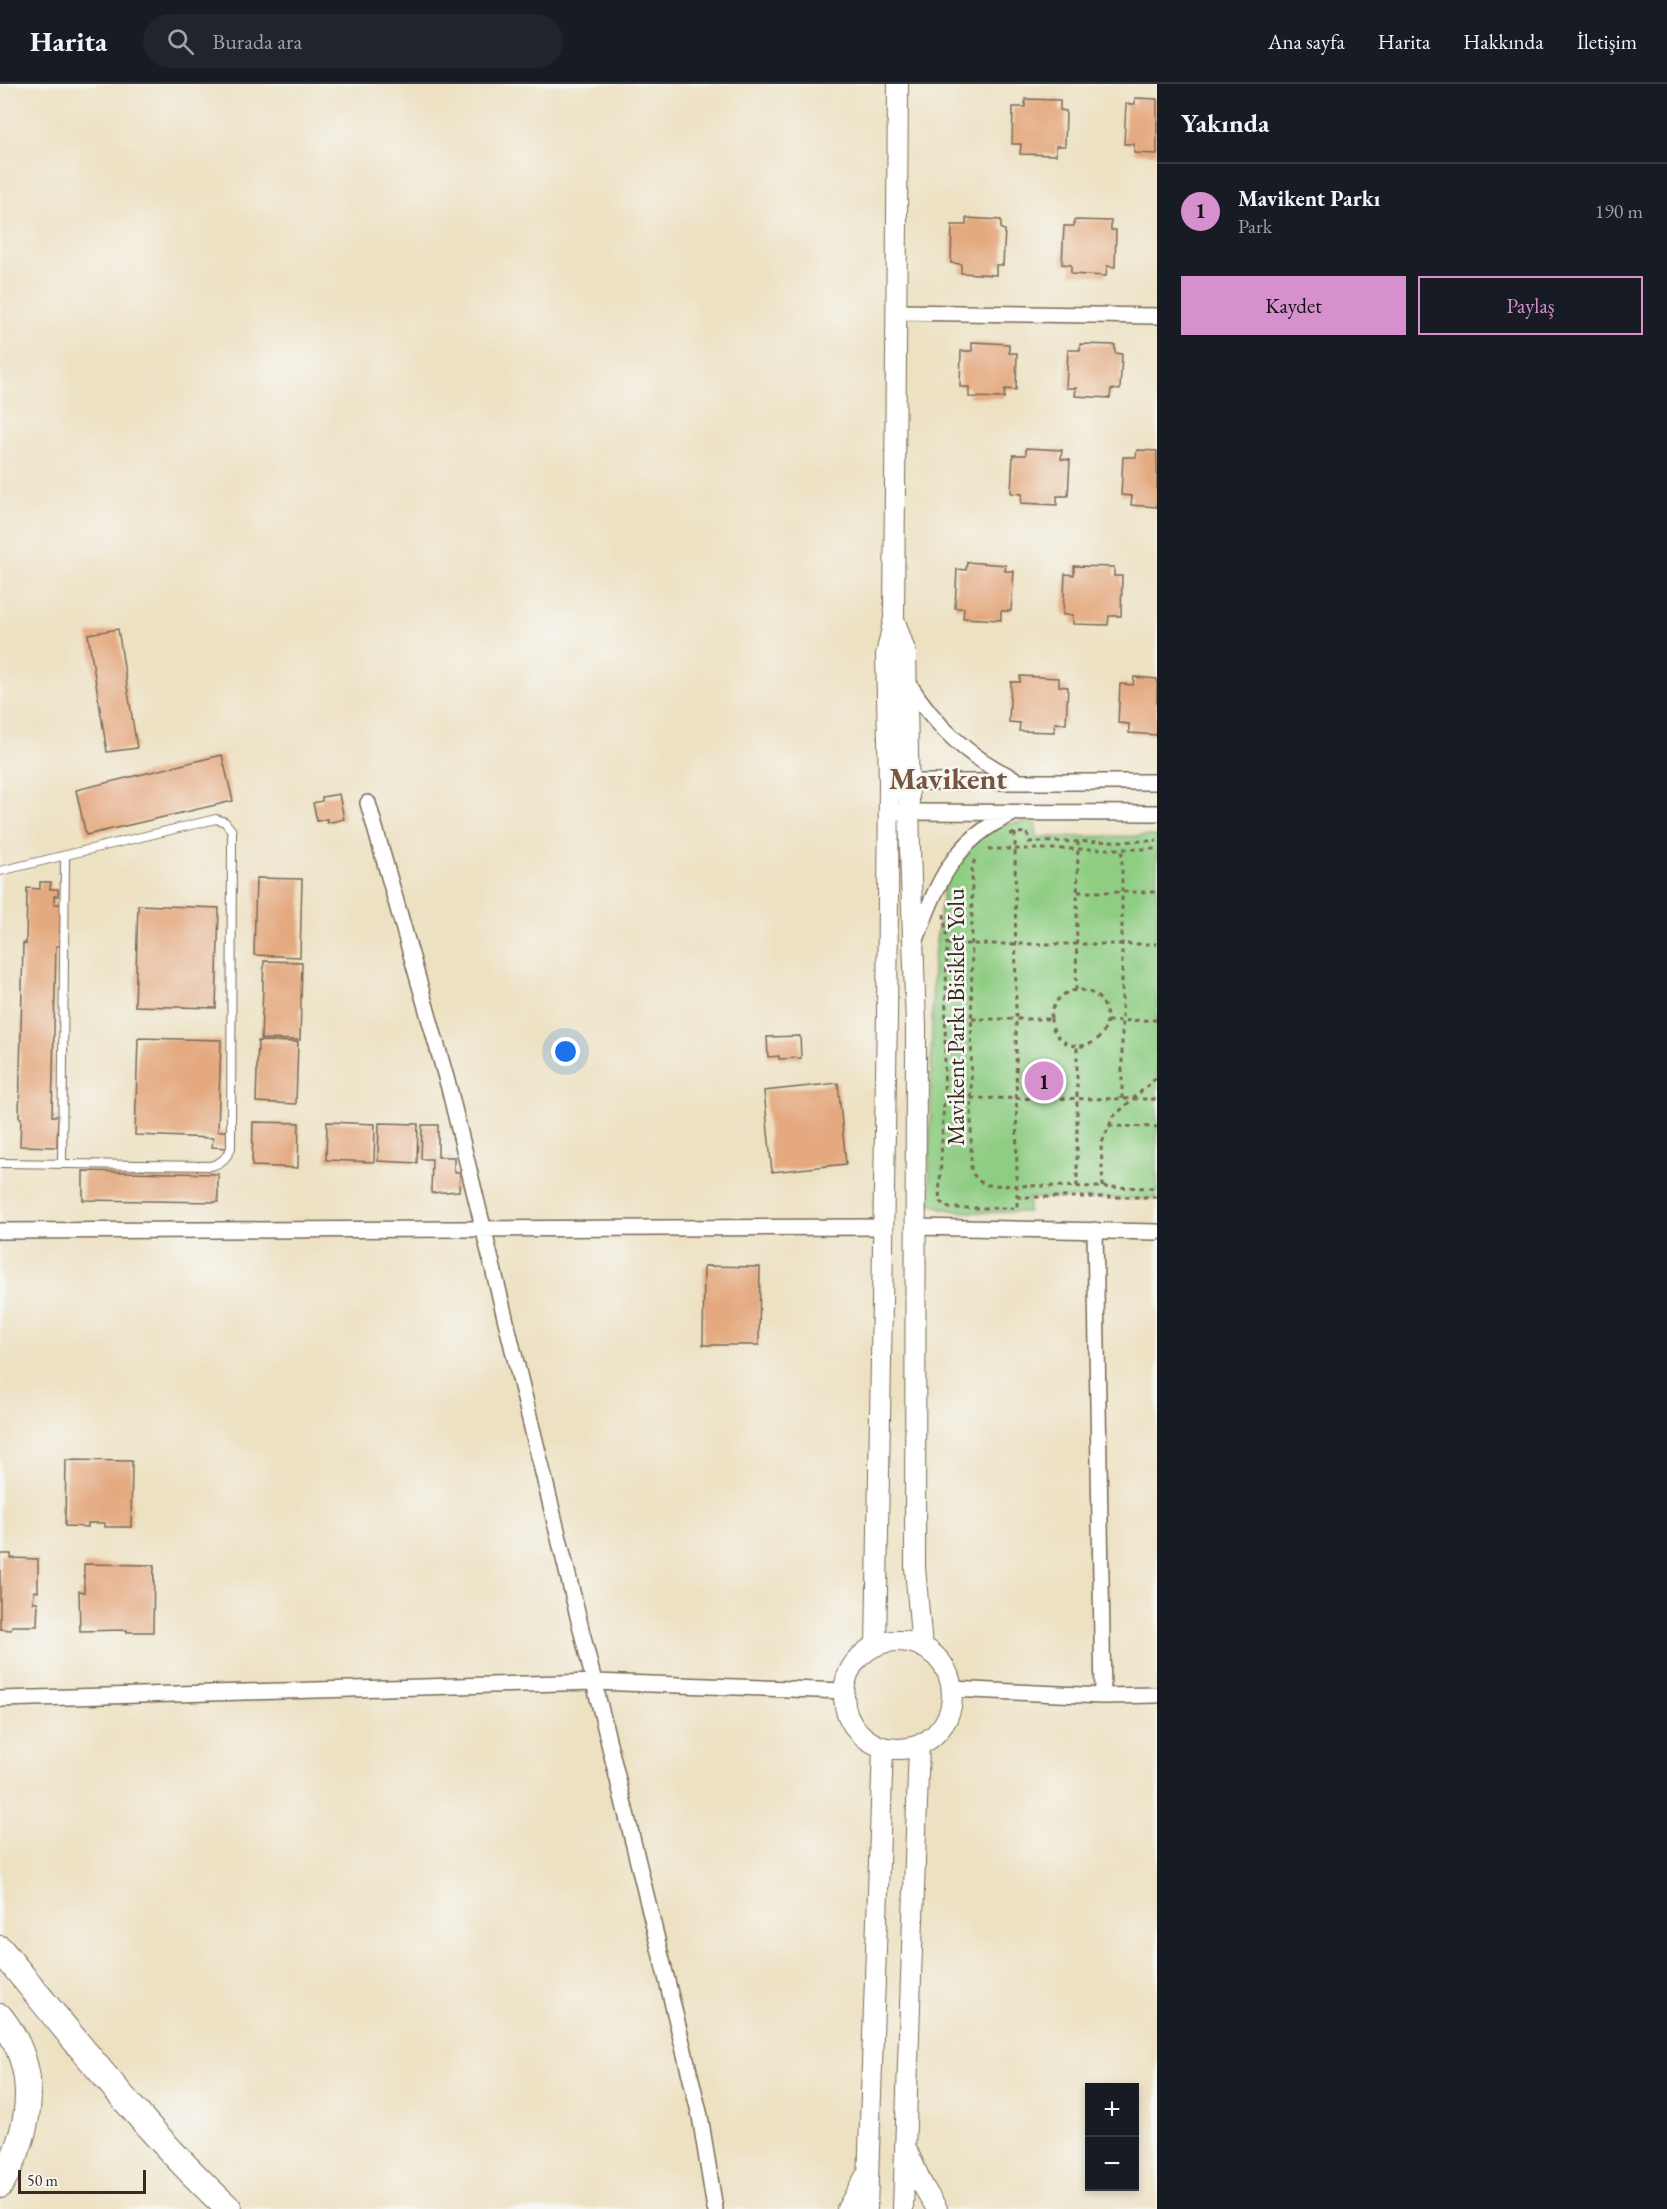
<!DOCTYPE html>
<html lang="tr">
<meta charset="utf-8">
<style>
:root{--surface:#171b24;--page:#20242c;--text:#f1f3f6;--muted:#9ea1a6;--line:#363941;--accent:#d690ce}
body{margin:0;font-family:"EB Garamond",serif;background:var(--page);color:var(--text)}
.controls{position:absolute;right:18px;bottom:18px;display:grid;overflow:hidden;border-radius:0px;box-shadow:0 3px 9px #0003}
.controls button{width:54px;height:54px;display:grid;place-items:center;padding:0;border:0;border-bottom:2px solid var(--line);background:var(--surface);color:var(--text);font:30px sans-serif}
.scale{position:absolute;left:18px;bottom:15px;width:128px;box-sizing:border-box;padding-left:6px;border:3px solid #3b2a1e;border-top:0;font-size:16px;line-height:21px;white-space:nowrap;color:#3b2a1e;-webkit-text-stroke:4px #f6f6f2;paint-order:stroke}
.you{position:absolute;left:566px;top:968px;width:21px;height:21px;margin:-15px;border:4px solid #fff;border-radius:50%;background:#1a73e8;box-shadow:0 0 0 9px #1a73e833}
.badge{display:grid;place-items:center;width:39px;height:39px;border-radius:50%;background:var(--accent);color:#111;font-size:20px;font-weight:700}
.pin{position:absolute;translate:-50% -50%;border:3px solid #fff;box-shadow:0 2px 6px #0006}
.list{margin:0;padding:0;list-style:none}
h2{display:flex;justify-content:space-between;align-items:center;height:78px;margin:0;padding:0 24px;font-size:26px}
h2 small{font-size:20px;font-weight:400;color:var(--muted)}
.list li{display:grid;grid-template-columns:39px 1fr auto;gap:18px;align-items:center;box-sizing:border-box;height:96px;padding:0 24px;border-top:2px solid var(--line)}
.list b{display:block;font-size:22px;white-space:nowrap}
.list p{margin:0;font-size:20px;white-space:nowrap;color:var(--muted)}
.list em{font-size:20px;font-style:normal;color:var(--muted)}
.actions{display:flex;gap:12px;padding:18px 24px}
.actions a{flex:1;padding:14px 0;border:2px solid var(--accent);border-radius:0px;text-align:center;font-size:21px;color:var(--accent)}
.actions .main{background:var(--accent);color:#111}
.icon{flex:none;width:33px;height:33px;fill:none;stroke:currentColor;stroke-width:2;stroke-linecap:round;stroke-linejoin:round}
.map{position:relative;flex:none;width:1157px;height:2125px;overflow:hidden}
header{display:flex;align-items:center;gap:36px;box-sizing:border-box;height:84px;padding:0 30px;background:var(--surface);border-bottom:2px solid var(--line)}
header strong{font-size:28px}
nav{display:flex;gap:33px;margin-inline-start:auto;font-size:21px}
.search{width:420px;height:54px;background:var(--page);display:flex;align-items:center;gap:15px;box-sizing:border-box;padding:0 21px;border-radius:33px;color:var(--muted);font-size:22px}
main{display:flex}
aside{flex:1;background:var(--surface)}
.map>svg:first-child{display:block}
</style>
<header>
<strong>Harita</strong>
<div class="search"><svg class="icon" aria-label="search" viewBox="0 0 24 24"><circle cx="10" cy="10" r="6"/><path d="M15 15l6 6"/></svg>Burada ara</div>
<nav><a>Ana sayfa</a><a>Harita</a><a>Hakkında</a><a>İletişim</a></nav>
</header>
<main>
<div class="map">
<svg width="1157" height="2125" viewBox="0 0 1157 2125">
<rect width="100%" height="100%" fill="#f6f6f2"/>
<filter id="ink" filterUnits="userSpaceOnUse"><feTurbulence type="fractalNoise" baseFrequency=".0167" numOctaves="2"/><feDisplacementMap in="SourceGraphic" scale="12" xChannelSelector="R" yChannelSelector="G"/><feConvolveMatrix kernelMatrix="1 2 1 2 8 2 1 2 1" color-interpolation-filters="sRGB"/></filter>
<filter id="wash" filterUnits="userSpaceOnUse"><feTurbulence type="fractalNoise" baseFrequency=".008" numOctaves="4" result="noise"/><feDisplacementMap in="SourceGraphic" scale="24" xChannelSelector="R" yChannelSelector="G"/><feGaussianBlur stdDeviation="1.35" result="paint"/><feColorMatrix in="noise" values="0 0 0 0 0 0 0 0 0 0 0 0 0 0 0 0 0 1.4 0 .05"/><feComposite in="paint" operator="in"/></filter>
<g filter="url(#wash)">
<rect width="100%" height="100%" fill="#ede1c2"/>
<!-- green -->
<path fill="#8fcd83" stroke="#657c50" stroke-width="1.5" d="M1035 737 1037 753 1157 752V1115L1029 1114 1028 1128C996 1127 958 1133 929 1119L933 879 944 801 968 760 1005 740Z"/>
<g id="blocks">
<!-- building -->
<path fill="#e4a97f" d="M1135 14 1157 15V70L1134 69V60H1124L1126 20H1135Z
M1025 15 1060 16V26L1066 27 1065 62H1056V71L1020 70 1021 60H1012L1013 23H1025Z
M966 134 1001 136V145L1005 146 1003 181H996V191L961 189V180L951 179 952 141H966Z
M1074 136 1111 137V146H1116L1115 183 1107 182 1106 192 1071 190V181L1062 180 1064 142H1074Z
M972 258 1009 260V269H1017L1016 306 1005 305 1004 314 969 313V303H960L961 267H972Z
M1080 260 1115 261V269L1122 270 1120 306 1111 305 1110 314 1075 312 1076 304H1066L1068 266H1080Z
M1026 364 1062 366 1061 375 1070 376 1068 412H1057V421L1021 419 1022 410 1011 409 1013 371H1026Z
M1137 366 1157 367V423L1131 421 1132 412 1121 411 1123 373H1136Z
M967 478 1006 481 1005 487H1014L1011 527H1001V536L963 534 964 524H955L957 485 966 486Z
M1074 482 1114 483V492H1122L1121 532H1109L1108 541 1073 540V531H1063L1065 490 1074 491Z
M118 545 137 664 107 668 88 550Z
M1020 592 1059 594V602L1068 603 1066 640 1055 639 1054 648 1019 647 1020 639 1009 638 1011 598H1020Z
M1134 593 1157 595V651L1129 649V640L1118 639 1120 600 1133 601Z
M222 671 233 717 86 751 76 706Z
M339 710 344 735 327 739V735L317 737 313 719 322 717V713Z
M256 794 302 795 300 873 254 871Z
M40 798H51L50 805H58V812H54V820H61L60 862H56L52 1032H58L57 1063 20 1062 21 1034 19 1033 23 859 26 860 27 804 40 805Z
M138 821 219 824 216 924 135 922Z
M264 877 302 878 300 956 261 955Z
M800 952 801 974 779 975V972L768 973 767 953Z
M138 954 221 956 218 1047H228V1064L212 1063 213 1054 135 1051Z
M258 957 298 958 296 1020 256 1018Z
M838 999 846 1080 772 1088 764 1007Z
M253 1038 299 1039 298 1084 252 1082Z
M327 1038 375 1040 374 1078 326 1076Z
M379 1039 418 1040 417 1079 378 1077Z
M422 1041H438V1073H454V1088H460L459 1107 431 1109 432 1075H421Z
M83 1087 218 1090V1118L83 1116Z
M704 1182 760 1183 759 1261H703Z
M66 1376 132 1377 131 1443H105V1439H88V1443L65 1442Z
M0 1470H11V1474L38 1475V1508L34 1507 33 1518H38L37 1542H12L11 1546 0 1545Z
M84 1480 154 1481 153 1548H127V1546L80 1547 79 1507 84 1508Z"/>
</g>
</g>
<g filter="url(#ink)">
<use href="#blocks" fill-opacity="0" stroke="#796a57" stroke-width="1.5"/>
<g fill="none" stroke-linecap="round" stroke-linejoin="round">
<!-- lane casing -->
<g stroke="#796a57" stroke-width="10">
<path id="lane" d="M0 787 216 735 225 738 232 747 231 1064C227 1074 221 1080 210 1082L0 1079
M62 1080 65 772"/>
</g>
<!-- street casing -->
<g stroke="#796a57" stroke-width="18">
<path id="street" d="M897 228 1157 232
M907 597C934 641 968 674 1015 695
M899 698H1157
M368 719 449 1004 700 2032 715 2125
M901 728 1157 729
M916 856C937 800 953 756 1012 730
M916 1143 1157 1148
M1095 1146 1103 1612
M0 1147 884 1143
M951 1605 1103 1612 1157 1611
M0 1615 594 1598 845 1607"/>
</g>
<!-- secondary casing -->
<g stroke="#796a57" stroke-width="22">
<path id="secondary" d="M894 535 906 569 910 765 916 941 915 1484 922 1563
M844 1611a54 54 0 1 1 108 0a54 54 0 1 1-108 0Z
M876 1562 887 932 889 698 886 571 894 535 898 0
M907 2066 923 2102 937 2125
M847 2125 865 2093
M867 2125 883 1663
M903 2125 919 1661"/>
</g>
<!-- highway casing -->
<g stroke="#796a57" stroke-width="28">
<path id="highway" d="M0 1865C74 1954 145 2047 229 2125
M0 1933C42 1986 32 2046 0 2101"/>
</g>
<!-- path -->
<path stroke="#796a57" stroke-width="3" stroke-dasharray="4.5 4.5" stroke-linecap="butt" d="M1010 750 1027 748 1029 758 1157 757
M988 765H1157
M975 776 972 782 971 1086 977 1096 987 1101 1157 1104
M1078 808H1157
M944 830 947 860 944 1014 939 1117 949 1124H1017L1015 749
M947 860H1157
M1076 906 1078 758
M1051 934a28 28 0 1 1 56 0a28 28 0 1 1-56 0Z
M945 935H1050
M1107 937 1157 936
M944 1014 1157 1015
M1122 1015V765
M1109 1042 1157 1043
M1077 1103V961
M1103 1103 1101 1061 1113 1033 1157 993
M1017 1113H1157"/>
<!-- lane -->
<use href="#lane" stroke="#fff" stroke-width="8"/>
<!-- street -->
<use href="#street" stroke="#fff" stroke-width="15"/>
<!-- secondary -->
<use href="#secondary" stroke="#fff" stroke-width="20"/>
<!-- highway -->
<use href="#highway" stroke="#fff" stroke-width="26"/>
</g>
</g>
<g text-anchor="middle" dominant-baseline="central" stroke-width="5" stroke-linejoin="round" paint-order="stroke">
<!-- street labels -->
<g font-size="24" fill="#3b2a1e" stroke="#f6f6f2">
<text transform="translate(955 933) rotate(-90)">Mavikent Parkı Bisiklet Yolu</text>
</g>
<!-- district labels -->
<g font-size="30" font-weight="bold" fill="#765640" stroke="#f6f6f2">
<text x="948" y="694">Mavikent</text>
</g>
</g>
</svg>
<div class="controls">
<button>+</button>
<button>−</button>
</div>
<div class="scale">50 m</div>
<div class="you"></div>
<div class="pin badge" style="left:1044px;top:997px">1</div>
</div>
<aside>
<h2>Yakında<small></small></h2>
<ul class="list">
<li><span class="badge">1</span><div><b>Mavikent Parkı</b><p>Park</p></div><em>190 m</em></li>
</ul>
<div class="actions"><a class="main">Kaydet</a><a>Paylaş</a></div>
</aside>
</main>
